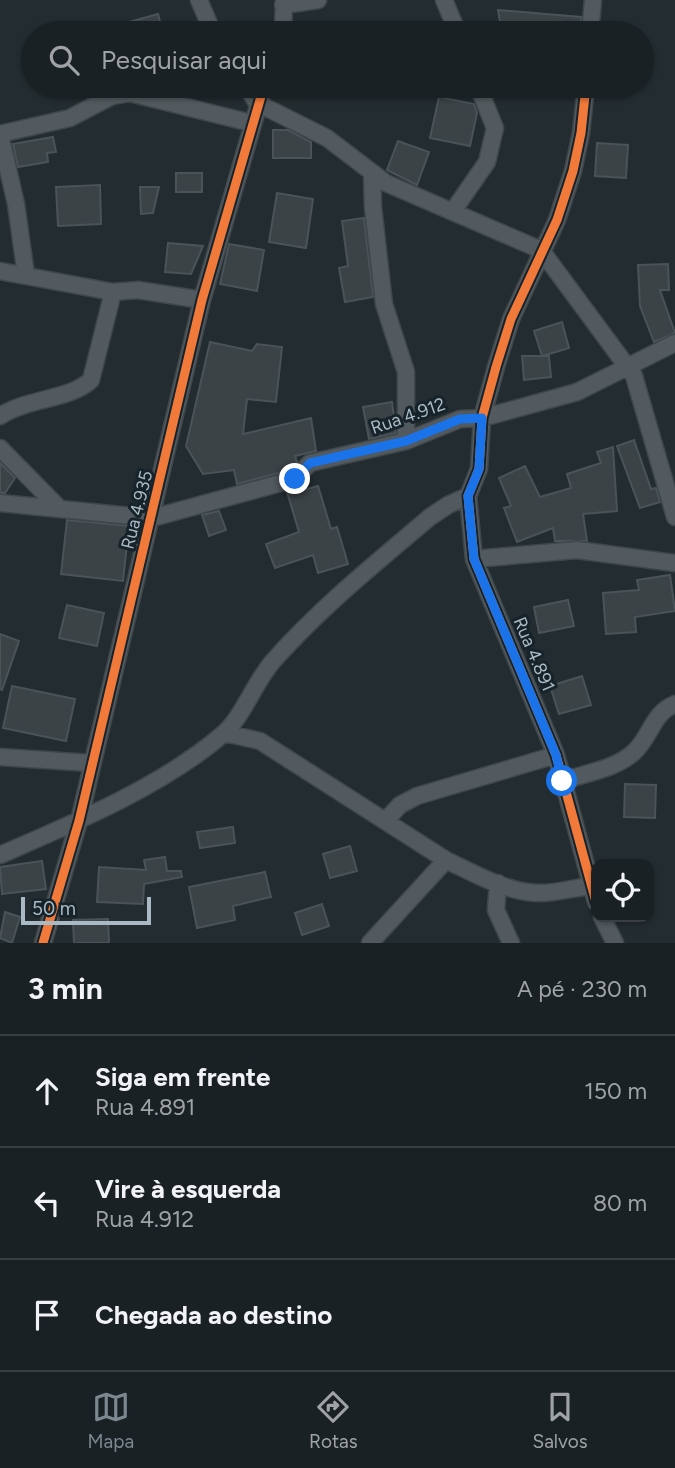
<!DOCTYPE html>
<html lang="pt">
<meta charset="utf-8">
<style>
:root{--surface:#1a2124;--page:#272e31;--text:#f1f3f6;--muted:#9fa3a6;--line:#383e41;--accent:#7b8890}
body{margin:0;font-family:Figtree,sans-serif;background:var(--page);color:var(--text)}
.controls{position:absolute;right:21px;bottom:21px;display:grid;overflow:hidden;border-radius:14px;box-shadow:0 2px 5px #0004}
.controls button{width:63px;height:63px;display:grid;place-items:center;padding:0;border:0;border-bottom:2px solid var(--line);background:var(--surface);color:var(--text);font:35px sans-serif}
.scale{position:absolute;left:21px;bottom:18px;width:130px;box-sizing:border-box;padding-left:7px;border:4px solid #aabac4;border-top:0;font-size:19px;line-height:24px;white-space:nowrap;color:#aabac4;-webkit-text-stroke:5px #17232a;paint-order:stroke}
.stop{position:absolute;width:21px;height:21px;margin:-16px;border:5px solid #1a73e8;border-radius:50%;background:#fff}
.stop.end{background:#1a73e8;border-color:#fff;box-shadow:0 2px 7px #0008}
.list{margin:0;padding:0;list-style:none}
h2{display:flex;justify-content:space-between;align-items:center;height:91px;margin:0;padding:0 28px;font-size:30px}
h2 small{font-size:23px;font-weight:400;color:var(--muted)}
.list li{display:grid;grid-template-columns:46px 1fr auto;gap:21px;align-items:center;box-sizing:border-box;height:112px;padding:0 28px;border-top:2px solid var(--line)}
.list b{display:block;font-size:26px;white-space:nowrap}
.list p{margin:0;font-size:23px;white-space:nowrap;color:var(--muted)}
.list em{font-size:23px;font-style:normal;color:var(--muted)}
.icon{flex:none;width:38px;height:38px;fill:none;stroke:currentColor;stroke-width:2;stroke-linecap:round;stroke-linejoin:round}
.map{position:relative;flex:none;width:675px;height:943px;overflow:hidden}
.search{position:absolute;background:var(--surface);box-shadow:0 2px 5px #0004;left:21px;right:21px;top:21px;height:77px;display:flex;align-items:center;gap:18px;box-sizing:border-box;padding:0 24px;border-radius:38px;color:var(--muted);font-size:26px}
.sheet{height:427px;background:var(--surface)}
nav{display:flex;justify-content:space-around;align-items:center;box-sizing:border-box;height:98px;border-top:2px solid var(--line);background:var(--surface);font-size:19px;color:var(--muted)}
nav a{display:grid;justify-items:center;gap:4px}
nav .on{color:var(--accent)}
.map>svg:first-child{display:block}
</style>
<div class="map">
<svg width="675" height="943" viewBox="0 0 675 943">
<rect width="100%" height="100%" fill="#232c30"/>
<!-- building -->
<path fill="#3b4347" stroke="#4a5358" stroke-width="2" d="M498 10 581 17 580 33H502Z
M158 14 163 33H105L104 29Z
M439 97 474 104 477 113 470 146 430 138Z
M273 130H288L311 142V158H273Z
M53 137 56 152 47 153 48 162 18 167 13 144Z
M398 141 429 152 417 185 387 170Z
M597 143 628 145 626 178 595 176Z
M176 173H202V192H176Z
M100 185 101 224 58 226 56 187Z
M140 187H159L153 213 141 214Z
M277 193 313 199 306 248 269 242Z
M364 218 373 297 345 302 339 268 348 266 342 221Z
M168 243 203 246 191 274 165 272Z
M229 244 264 250 257 291 220 284Z
M668 264 669 290H660L675 333 654 342 640 306 638 265Z
M562 322 569 348 542 356 534 331Z
M210 342 252 351 257 344 282 347 276 402 247 399 243 434 311 418 316 451 295 456 297 462 289 470 237 484 234 470 203 474 186 446Z
M522 356H549L551 377 524 380Z
M392 402 396 433 369 439 363 407Z
M634 440 651 489 656 488 660 502 640 508 617 446Z
M613 447 617 511 583 514 587 541H555L553 528 517 542 504 508 511 506 499 478 525 466 540 497 571 488 567 474 601 463 597 452Z
M0 463 15 478 5 493H0Z
M303 486 304 490 318 486 331 529 337 527 348 564 318 573 313 555 275 568 266 544 299 532 287 492Z
M219 511 226 530 209 536 202 515Z
M67 520 129 526 123 581 61 574Z
M670 575 675 611 635 617 636 632 606 634 603 593 639 590 637 580Z
M568 600 574 626 539 633 534 607Z
M67 605 104 613 97 646 59 638Z
M0 634 19 641 2 690 0 689Z
M582 676 591 705 559 714 550 686Z
M12 686 75 699 66 741 3 728Z
M625 784 656 785 655 818 624 817Z
M233 827 235 843 200 848 197 832Z
M350 846 357 871 330 878 323 854Z
M165 857 167 871H181L182 877 144 884 143 904 97 902 99 867 146 870 144 860Z
M42 861 46 889 2 894 0 867Z
M265 872 271 897 233 906 235 920 197 928 189 887Z
M322 904 329 926 302 935 295 913Z
M5 912 20 917 12 943 0 938Z
M108 919 109 943H74L73 920Z"/>
<g fill="none" stroke-linecap="round" stroke-linejoin="round">
<!-- minor casing -->
<g stroke="#40474b" stroke-width="19">
<path id="minor" d="M199 0 213 33
M444 0 458 33
M283 5 318 0
M283 33 284 0
M590 33 593 0
M246 86 257 103 327 138 386 183 541 250 634 376 675 517
M586 86 581 133 573 171 557 220 511 319 496 367 482 418 479 469 468 496 474 559 556 755 596 902
M0 134 70 118 112 96 130 93 251 123
M0 134 16 204 26 275
M372 173 373 207 384 304 406 372V441
M453 211 487 162 495 128 478 86
M0 271 113 292 138 290 202 300
M0 416C27 398 70 400 91 380L113 292
M0 448 60 509 152 518 295 479 310 463 406 441 460 419 482 418 577 392 675 343
M0 503 60 509
M474 559 577 550 675 563
M225 733 260 741 446 860C475 874 508 893 540 893 556 893 574 888 590 886
M0 757 91 763
M563 781C585 773 616 769 634 752 651 737 652 713 675 704
M386 820 400 805 417 796 556 755
M0 855C72 824 163 786 223 734 243 717 255 681 274 660 321 607 376 563 430 517L448 505 468 496
M498 883 496 910 511 943
M602 917 615 943
M43 943 79 821 202 300 264 86
M370 943 446 860"/>
</g>
<!-- minor -->
<use href="#minor" stroke="#525a5f" stroke-width="16"/>
<!-- cycleway casing -->
<g stroke="#17232a" stroke-width="13">
<path id="cycleway" d="M586 86 581 133 573 171 557 220 511 319 496 367 482 418 479 469 468 496 474 559 556 755 596 902
M43 943 79 821 202 300 264 86"/>
</g>
<!-- cycleway -->
<use href="#cycleway" stroke="#f17a3a" stroke-width="9"/>
</g>
<g fill="none" stroke-linecap="round" stroke-linejoin="round">
<!-- route -->
<path stroke="#1a73e8" stroke-width="9" d="M295 479 310 463 406 441 460 419 482 418 479 469 468 496 474 559 556 755 562 781"/>
</g>
<g text-anchor="middle" dominant-baseline="central" stroke-width="6" stroke-linejoin="round" paint-order="stroke">
<!-- street labels -->
<g font-size="18" fill="#aabac4" stroke="#17232a">
<text transform="translate(408 416) rotate(-19)">Rua 4.912</text>
<text transform="translate(137 510) rotate(-76)">Rua 4.935</text>
<text transform="translate(534 654) rotate(67)">Rua 4.891</text>
</g>
</g>
</svg>
<div class="controls">
<button><svg class="icon" aria-label="locate" viewBox="0 0 24 24"><circle cx="12" cy="12" r="6"/><path d="M12 2v4M12 18v4M2 12h4M18 12h4"/></svg></button>
</div>
<div class="scale">50 m</div>
<div class="stop" style="left:562px;top:781px"></div>
<div class="stop end" style="left:295px;top:479px"></div>
<div class="search"><svg class="icon" aria-label="search" viewBox="0 0 24 24"><circle cx="10" cy="10" r="6"/><path d="M15 15l6 6"/></svg>Pesquisar aqui</div>
</div>
<section class="sheet">
<h2>3 min<small>A pé · 230 m</small></h2>
<ul class="list">
<li><svg class="icon" aria-label="ahead" viewBox="0 0 24 24"><path d="M12 20V5M6 11l6-6 6 6"/></svg><div><b>Siga em frente</b><p>Rua 4.891</p></div><em>150 m</em></li>
<li><svg class="icon" aria-label="left" viewBox="0 0 24 24"><path d="M17 20v-9H6M10 6l-5 5 5 5"/></svg><div><b>Vire à esquerda</b><p>Rua 4.912</p></div><em>80 m</em></li>
<li><svg class="icon" aria-label="arrive" viewBox="0 0 24 24"><path d="M6 21V4h12l-3 4 3 4H6"/></svg><div><b>Chegada ao destino</b></div></li>
</ul>
</section>
<nav>
<a class="on"><svg class="icon" aria-label="map" viewBox="0 0 24 24"><path d="M3 6l6-2 6 2 6-2v14l-6 2-6-2-6 2zM9 4v14M15 6v14"/></svg>Mapa</a>
<a><svg class="icon" aria-label="directions" viewBox="0 0 24 24"><path d="M12 3l9 9-9 9-9-9zM9 14v-3h6M13 9l2 2-2 2"/></svg>Rotas</a>
<a><svg class="icon" aria-label="saved" viewBox="0 0 24 24"><path d="M7 4h10v16l-5-4-5 4z"/></svg>Salvos</a>
</nav>
